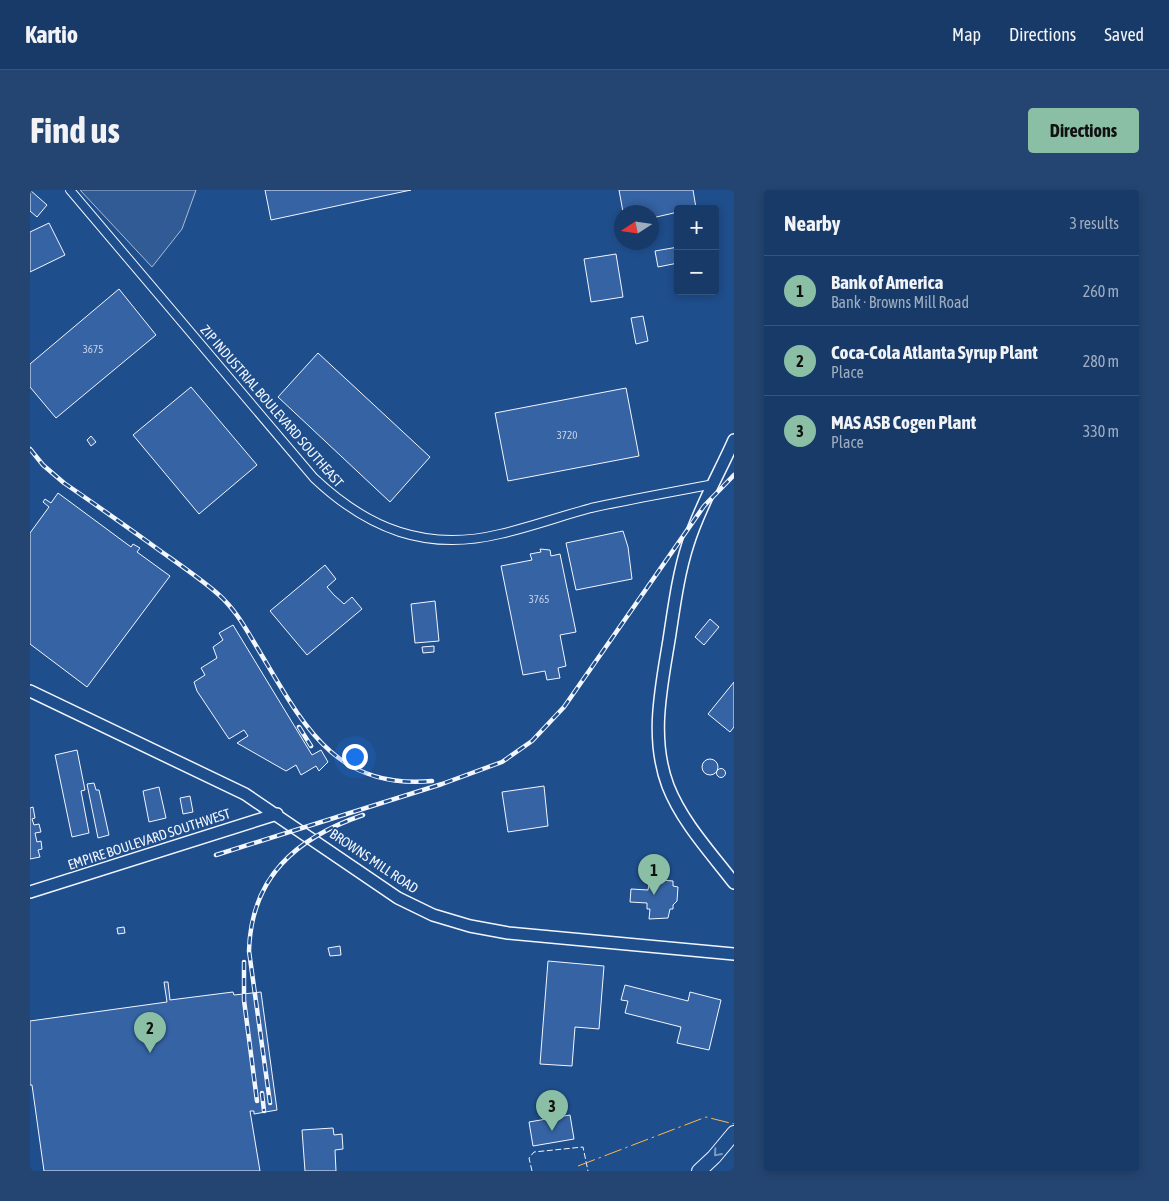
<!DOCTYPE html>
<meta charset="utf-8">
<style>
:root{--surface:#173a69;--page:#244571;--text:#f1f3f6;--muted:#9eadc0;--line:#36547d;--accent:#8abfa5}
body{margin:0;font-family:"Asap Condensed",sans-serif;background:var(--page);color:var(--text)}
.controls{position:absolute;right:15px;top:15px;display:grid;overflow:hidden;border-radius:5px;box-shadow:0 2px 8px #0003}
.controls button{width:45px;height:45px;display:grid;place-items:center;padding:0;border:0;border-bottom:1px solid var(--line);background:var(--surface);color:var(--text);font:25px sans-serif}
.compass{position:absolute;left:584px;top:15px;width:45px;height:45px;border-radius:50%;background:var(--surface);box-shadow:0 2px 8px #0003;rotate:258deg}
.you{position:absolute;left:324px;top:566px;width:18px;height:18px;margin:-12px;border:4px solid #fff;border-radius:50%;background:#1a73e8;box-shadow:0 0 0 8px #1a73e833}
.badge{display:grid;place-items:center;width:32px;height:32px;border-radius:50%;background:var(--accent);color:#111;font-size:16px;font-weight:700}
.pin{position:absolute;translate:-50% -41px;filter:drop-shadow(0 1px 2px #0008)}
.pin::after{content:'';position:absolute;top:26px;width:18px;height:15px;background:inherit;clip-path:polygon(0 0,100% 0,50% 100%)}
.list{margin:0;padding:0;list-style:none}
h2{display:flex;justify-content:space-between;align-items:center;height:65px;margin:0;padding:0 20px;font-size:21px}
h2 small{font-size:16px;font-weight:400;color:var(--muted)}
.list li{display:grid;grid-template-columns:32px 1fr auto;gap:15px;align-items:center;box-sizing:border-box;height:70px;padding:0 20px;border-top:1px solid var(--line)}
.list b{display:block;font-size:19px;white-space:nowrap}
.list p{margin:0;font-size:16px;white-space:nowrap;color:var(--muted)}
.list em{font-size:16px;font-style:normal;color:var(--muted)}
.map{position:relative;flex:none;width:704px;height:981px;overflow:hidden;border-radius:5px}
header{display:flex;align-items:center;gap:30px;box-sizing:border-box;height:70px;padding:0 25px;background:var(--surface);border-bottom:1px solid var(--line)}
header strong{font-size:24px}
nav{display:flex;gap:28px;margin-inline-start:auto;font-size:18px}
.intro{display:flex;align-items:center;justify-content:space-between;box-sizing:border-box;height:120px;padding:0 30px}
h1{margin:0;font-size:35px}
.button{padding:12px 22px;border-radius:5px;background:var(--accent);color:#111;font-size:18px;font-weight:700}
main{display:flex;gap:30px;padding:0 30px}
aside{flex:1;background:var(--surface);border-radius:5px;box-shadow:0 2px 8px #0003}
.map>svg:first-child{display:block}
</style>
<header>
<strong>Kartio</strong>
<nav><a>Map</a><a>Directions</a><a>Saved</a></nav>
</header>
<div class="intro"><h1>Find us</h1><a class="button">Directions</a></div>
<main>
<div class="map">
<svg width="704" height="981" viewBox="0 0 704 981">
<rect width="100%" height="100%" fill="#1f4e8c"/>
<!-- built -->
<path fill="#305b95" stroke="#a8bbd7" d="M50 0H166L152 39 122 77Z"/>
<!-- building -->
<path fill="#3563a3" stroke="#f2f6ff" d="M0 0 17 15 7 27 0 21Z
M235 0H381L241 30Z
M589 0H663L666 18 648 19V22L622 28V22H593Z
M19 33 35 65 0 82V42Z
M648 57V73L628 77 625 61Z
M586 64 593 107 561 112 554 69Z
M89 99 126 145 26 228 0 197V174Z
M613 126 618 151 606 154 601 128Z
M288 163 400 267 360 312 248 207Z
M161 197 227 275 169 324 103 245Z
M596 198 609 266 478 291 465 223Z
M61 246 66 252 61 256 57 250Z
M28 303 101 357 103 354 110 358 107 362 140 386 57 497 0 454V343L19 317 13 312 15 309 21 313Z
M593 341 598 357 602 389 546 400 536 353Z
M510 359 520 360 521 366 530 364 546 442 530 445 536 476 528 478 530 488 517 490 515 481 493 485 471 376 502 370 500 364 511 362Z
M295 375 306 389 297 397 304 405 314 414 322 407 332 419 277 465 240 421Z
M405 411 409 451 385 453 381 414Z
M680 429 689 437 674 455 665 447Z
M203 435 282 565 291 560 298 572 289 581 286 576 271 585 266 575 256 581 207 553 218 546 214 540 199 549 167 501 164 492 175 485 171 478 187 468 183 457 193 450 189 443Z
M404 456V462L393 463 392 457Z
M704 492V537L700 542 678 524Z
M47 560 55 600 51 601 59 643 42 647 25 565Z
M672 577a8 8 0 1 1 16 0a8 8 0 1 1-16 0Z
M686.5 583a4.5 4.5 0 1 1 9 0a4.5 4.5 0 1 1-9 0Z
M64 593 66 600H69L79 645 68 648 57 594Z
M514 596 518 636 478 642 472 602Z
M129 597 136 628 119 632 113 601Z
M160 606 163 622 153 624 150 608Z
M3 617 5 628 2 629 4 635 9 634 11 642 5 643 7 652 11 651 12 659 8 660 10 667 0 669V618Z
M622 681H631L630 690 643 691V696L648 697 647 711 643 715V719H640L638 728 619 729 620 719H617V713L600 712 601 699 618 700 619 694H621Z
M94 737 95 743 88 744 87 738Z
M310 756 311 765 300 766 298 758Z
M518 771 574 776 569 839 545 837 542 876 510 874Z
M134 792H138L140 810 203 802 204 805 231 802 247 920 224 924V921H220L230 981H14L2 895H0V831L137 812Z
M595 795 658 811 660 802 691 810 679 860 647 853 651 837 595 823 598 811 591 810Z
M540 925 544 949 503 956 499 932Z
M303 938 304 945 312 944 313 959 305 960 306 981H275L272 940Z"/>
<g fill="none" stroke-linecap="round" stroke-linejoin="round">
<!-- street casing -->
<g stroke="#f2f6ff" stroke-width="10">
<path id="street" d="M40 0 284 288C338 339 396 362 470 344 501 337 531 326 561 318 602 309 643 302 684 294"/>
</g>
<!-- secondary casing -->
<g stroke="#f2f6ff" stroke-width="14">
<path id="secondary" d="M704 250C689 284 669 318 658 354 648 385 644 418 639 450 631 499 620 548 638 596 652 632 681 663 704 693
M0 501 215 604 368 708 403 725 440 736 478 743 704 764
M0 702 247 624"/>
</g>
<!-- highway casing -->
<g stroke="#f2f6ff" stroke-width="16">
<path id="highway" d="M669 981 684 967 704 943"/>
</g>
<!-- street -->
<use href="#street" stroke="#1f4e8c" stroke-width="8"/>
<!-- secondary -->
<use href="#secondary" stroke="#1f4e8c" stroke-width="11"/>
<!-- highway -->
<use href="#highway" stroke="#1f4e8c" stroke-width="14"/>
<!-- rail casing -->
<g stroke="#f2f6ff" stroke-width="4.5">
<path id="rail" d="M0 259 13 275 34 293C62 312 90 332 118 352 141 369 166 385 188 404 206 420 216 439 228 459 272 532 303 600 402 591
M269 537 281 556
M186 665 412 594 472 572 502 551 534 517 674 316 704 285
M214 772V810L227 911
M232 903 234 921
M240 913 219 761C221 687 266 648 333 625"/>
</g>
<!-- rail -->
<use href="#rail" stroke="#1f4e8c" stroke-width="2.5" stroke-dasharray="8" stroke-linecap="butt"/>
<!-- fence -->
<path stroke="#f2f6ff" stroke-width="1" stroke-dasharray="6 2.5" stroke-linecap="butt" d="M502 981 499 968 504 962 553 957 558 981"/>
<!-- power -->
<path stroke="#ffb74d" stroke-width="1" stroke-dasharray="18 4 2.5 4" stroke-linecap="butt" d="M548 976 676 927 704 934"/>
</g>
<!-- one-way arrows -->
<defs><path id="oneway-chevron" d="M-2-3.5L2.5 0L-2 3.5" fill="none" stroke-width="1.6" stroke-linecap="round" stroke-linejoin="round" transform="scale(1.25)"/></defs>
<use stroke="#7e9ac0" href="#oneway-chevron" transform="translate(687 963) rotate(131)"/>
<g text-anchor="middle" dominant-baseline="central" stroke-width="4" stroke-linejoin="round" paint-order="stroke">
<!-- number labels -->
<g font-size="11" fill="#c3d1e8">
<text x="63" y="159">3675</text>
<text x="537" y="245">3720</text>
<text x="509" y="409">3765</text>
</g>
<!-- street labels -->
<g font-size="14" fill="#f2f6ff" stroke="#1f4e8c">
<text transform="translate(242 216) rotate(49)">ZIP INDUSTRIAL BOULEVARD SOUTHEAST</text>
<text transform="translate(119 649) rotate(-18)">EMPIRE BOULEVARD SOUTHWEST</text>
<text transform="translate(344 671) rotate(34)">BROWNS MILL ROAD</text>
</g>
</g>
</svg>
<div class="controls">
<button>+</button>
<button>−</button>
</div>
<svg class="compass" viewBox="-18 -18 36 36"><path d="M0-13l5 13h-10z" fill="#e53935"/><path d="M0 13l5-13h-10z" fill="#9eadc0"/></svg>
<div class="you"></div>
<div class="pin badge" style="left:624px;top:705px">1</div>
<div class="pin badge" style="left:120px;top:863px">2</div>
<div class="pin badge" style="left:522px;top:941px">3</div>
</div>
<aside>
<h2>Nearby<small>3 results</small></h2>
<ul class="list">
<li><span class="badge">1</span><div><b>Bank of America</b><p>Bank · Browns Mill Road</p></div><em>260 m</em></li>
<li><span class="badge">2</span><div><b>Coca-Cola Atlanta Syrup Plant</b><p>Place</p></div><em>280 m</em></li>
<li><span class="badge">3</span><div><b>MAS ASB Cogen Plant</b><p>Place</p></div><em>330 m</em></li>
</ul>
</aside>
</main>
